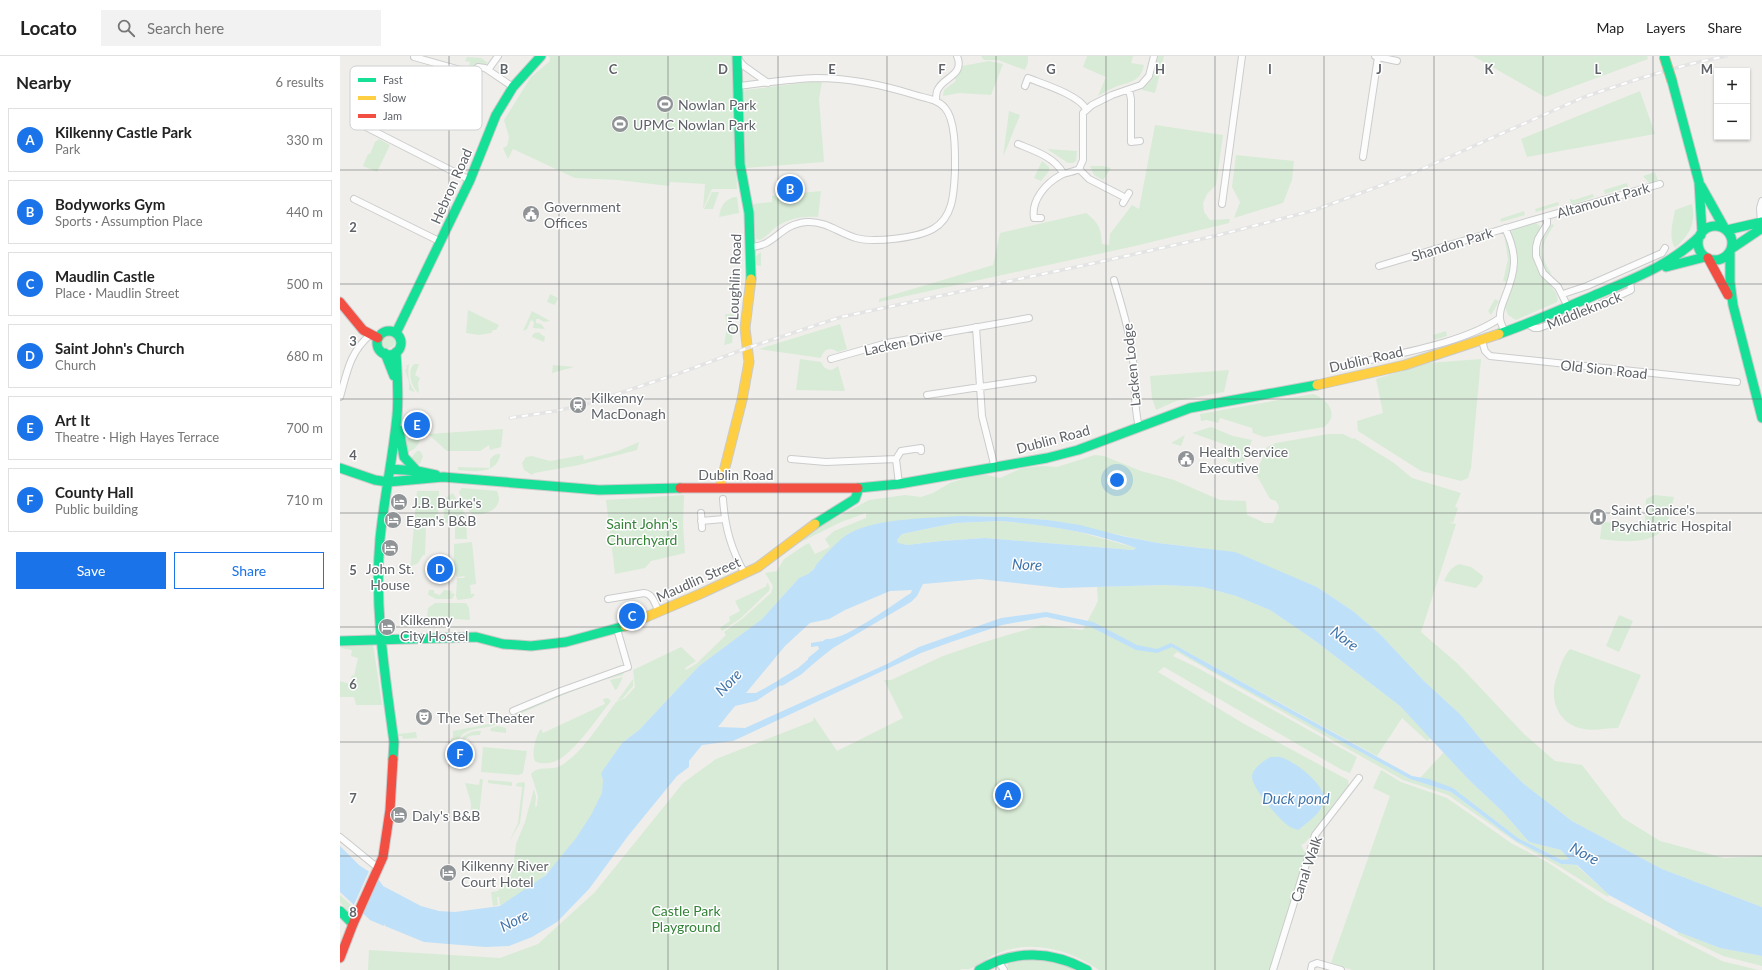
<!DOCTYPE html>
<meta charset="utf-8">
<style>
:root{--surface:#fff;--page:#f2f2f2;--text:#222;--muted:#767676;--line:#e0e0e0;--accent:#1a73e8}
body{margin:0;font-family:Lato,sans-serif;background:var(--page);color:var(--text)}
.controls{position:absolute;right:12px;top:12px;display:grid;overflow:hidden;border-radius:0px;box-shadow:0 1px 3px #0004}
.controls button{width:36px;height:36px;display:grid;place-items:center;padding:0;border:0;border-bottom:1px solid var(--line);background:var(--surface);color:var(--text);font:20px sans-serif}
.you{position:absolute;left:777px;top:424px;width:14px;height:14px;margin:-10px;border:3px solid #fff;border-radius:50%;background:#1a73e8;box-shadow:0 0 0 6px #1a73e833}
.badge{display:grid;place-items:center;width:26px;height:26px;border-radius:50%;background:var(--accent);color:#fff;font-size:13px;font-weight:700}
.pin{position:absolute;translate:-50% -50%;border:2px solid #fff;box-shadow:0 1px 4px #0006}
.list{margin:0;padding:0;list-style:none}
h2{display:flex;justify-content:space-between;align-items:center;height:52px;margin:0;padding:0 16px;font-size:17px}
h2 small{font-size:13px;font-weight:400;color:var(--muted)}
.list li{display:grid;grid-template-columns:26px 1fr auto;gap:12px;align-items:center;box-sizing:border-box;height:64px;margin:0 8px 8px;padding:0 8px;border:1px solid var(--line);border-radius:0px}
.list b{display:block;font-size:15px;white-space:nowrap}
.list p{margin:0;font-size:13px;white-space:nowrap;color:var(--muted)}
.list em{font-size:13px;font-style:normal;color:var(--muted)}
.actions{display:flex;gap:8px;padding:12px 16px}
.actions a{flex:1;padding:9px 0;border:1px solid var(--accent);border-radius:0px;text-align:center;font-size:14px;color:var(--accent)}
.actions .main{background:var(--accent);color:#fff}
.icon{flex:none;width:22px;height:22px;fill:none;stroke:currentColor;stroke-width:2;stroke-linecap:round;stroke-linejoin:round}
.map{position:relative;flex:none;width:1422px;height:914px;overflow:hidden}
header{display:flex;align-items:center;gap:24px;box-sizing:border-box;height:56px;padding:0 20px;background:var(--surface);border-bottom:1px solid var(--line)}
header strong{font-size:19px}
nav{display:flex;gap:22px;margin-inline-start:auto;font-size:14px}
.search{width:280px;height:36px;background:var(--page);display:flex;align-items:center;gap:10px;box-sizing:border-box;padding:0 14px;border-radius:0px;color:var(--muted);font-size:15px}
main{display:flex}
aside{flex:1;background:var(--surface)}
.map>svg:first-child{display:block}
</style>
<header>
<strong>Locato</strong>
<div class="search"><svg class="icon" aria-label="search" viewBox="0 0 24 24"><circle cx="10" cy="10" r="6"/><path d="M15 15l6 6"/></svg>Search here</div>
<nav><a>Map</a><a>Layers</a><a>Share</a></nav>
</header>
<main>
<aside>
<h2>Nearby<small>6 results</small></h2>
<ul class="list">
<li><span class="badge">A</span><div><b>Kilkenny Castle Park</b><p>Park</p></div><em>330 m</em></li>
<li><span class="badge">B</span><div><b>Bodyworks Gym</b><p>Sports · Assumption Place</p></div><em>440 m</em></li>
<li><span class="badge">C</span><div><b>Maudlin Castle</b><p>Place · Maudlin Street</p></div><em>500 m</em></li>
<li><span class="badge">D</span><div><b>Saint John's Church</b><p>Church</p></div><em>680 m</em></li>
<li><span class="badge">E</span><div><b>Art It</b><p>Theatre · High Hayes Terrace</p></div><em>700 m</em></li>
<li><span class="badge">F</span><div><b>County Hall</b><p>Public building</p></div><em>710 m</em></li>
</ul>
<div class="actions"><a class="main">Save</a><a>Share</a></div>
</aside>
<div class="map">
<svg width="1422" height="914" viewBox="0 0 1422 914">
<rect width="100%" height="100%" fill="#efeeea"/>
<!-- green -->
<path fill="#d8ebd6" d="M209 0H392L394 40 397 133H372L363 153 365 128 330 126 329 130 278 124 235 122 173 93 168 103 163 92 167 90 169 81 164 64 191 21 210 5Z
M641 0H688V6L685 14 658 4H644Z
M747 0H793L791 7 804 9C800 28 788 25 773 32 768 34 763 37 758 40L766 21 743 11Z
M818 0H824L815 37 802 34 813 22Z
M1133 0H1307L1308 3 1205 41Z
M127 1 141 2 148 7 145 9H136L129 13 130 6 125 5Z
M649 5 663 8 651 39 619 37 603 40 604 34 616 25 615 22 622 10Z
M469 26H482L479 43 484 106 405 112 403 36 405 34Z
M1300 35 1315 78 1187 101 1181 83Z
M669 55 680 59 663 101Z
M815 69 883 79 876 129 867 138 863 147 864 156 870 164 890 163 889 167 795 190 539 246V243L653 209 660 177 746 157C759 167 761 172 762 188L769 189 770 178 792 149 799 153Z
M39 83 50 89 37 116 23 110 28 98H30L35 86Z
M707 93 737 95 736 105 733 107H728Z
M896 99 954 105 952 124 943 147 894 162 900 146 892 131Z
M702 105 709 111V115L701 125 694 122Z
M750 110H763L771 112 763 124 754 119Z
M1315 116 1318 125 1310 128 1303 120Z
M1287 127 1288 131 1265 138 1264 134Z
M481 135 478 161C463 160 448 162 435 172 430 176 426 181 420 184L416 183 413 148 432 146V140Z
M372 136H379L373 153H364Z
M1253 138 1254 141 1231 149 1230 143 1234 144Z
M394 141H397L399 157 379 161C381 150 383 145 394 141Z
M1218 146 1219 149 1196 156 1195 153Z
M1352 148C1356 168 1350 178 1335 192 1328 181 1333 166 1335 154Z
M1184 155 1185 159 1161 166 1160 163Z
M1196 167 1200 170 1201 173C1177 221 1223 228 1217 246L1176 264 1168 259 1165 251C1168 235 1177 222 1178 204 1178 194 1173 186 1171 176L1174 173Z
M1212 168 1214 169C1201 189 1198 197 1211 217L1208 219C1195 198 1200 188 1212 168Z
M1164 178C1173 194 1171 208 1167 226L1163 225 1168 203Z
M421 196V210L415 209 416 200Z
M210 238 218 242 215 249 207 246Z
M1155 243 1159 245 1151 259 1148 255Z
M128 254 159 269 156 274H153L151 277 139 279 126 277Z
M192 255 210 265 204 266 199 263H196V267L201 268 205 273 193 272 194 266 191 264 187 273 183 275Z
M385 258H394L392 287 384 289 387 271Z
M500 268 507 293 498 296C490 291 484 292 481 302L419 293Z
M1106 275 1107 280 1094 284 1093 279Z
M198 276 205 281 204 286 192 281 193 278Z
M41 285a7 7 0 1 1 14 0a7 7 0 1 1-14 0Z
M460 303 481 306C483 311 486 314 492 314L498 310 505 335 456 334Z
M1141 303 1131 412 1128 422 1121 425 1081 415 1018 375 1017 365 1043 357 1036 323 1088 307Z
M69 308C67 318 69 329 75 336L69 334V326L65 314 67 312 66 310Z
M74 308H79L75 319 80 322 78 327 79 337C71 332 67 315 74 308Z
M213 309 234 311 212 317Z
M889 314 884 336 836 345 816 354 812 342 810 320Z
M973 338C988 343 1000 359 984 371L924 381 913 377 912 372 880 362 878 367 867 364 861 365 860 358Z
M64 364H69V370H71L72 373H79V375L64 374Z
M871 371 893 380 912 384 904 405 895 408 887 405 892 391 852 377Z
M163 373 161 391 150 394 149 389 140 395H107L88 378Z
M988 378H1003L1013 383 1014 382 1054 407 1072 422 1121 437 1115 451 1118 452 1113 467 1111 466 1110 467 1116 468 1081 576 1118 608 1184 678 1215 705 1242 709 1283 762 1320 785 1384 802 1422 800V851L1322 813 1232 765 1184 728 1148 692 1121 659 1083 624 1041 579 1013 555 977 531 938 515 862 492 818 487 708 464 668 461 622 460 509 477 476 509 474 513 468 518 459 522 422 563 359 610 299 674 282 687 263 714 261 718C263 723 264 728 263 733 259 755 221 804 205 819 192 831 175 841 160 850L159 841H157L158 849 153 850 151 836 158 835 173 813 176 788 185 766 194 733 196 741 195 751 197 750 198 740 191 718C198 709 211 715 220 710 242 698 261 666 276 646L285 642 295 631 293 614 341 591 356 605 345 612 346 614 356 608 386 579 384 576 402 563 431 537 433 530 425 517 437 515 444 503 465 489 469 487 475 498 490 491 485 483 494 475 526 462V457L501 466 453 490 473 474 529 444 565 439 581 441 593 437 610 427 635 419H647L660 422 682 412 703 410 717 411 755 399 764 400 801 415 834 424 880 444 906 445 907 459 925 467H933L939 452 938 448 936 445 930 443 916 418H918L919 410 927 391 936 387Z
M845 379 841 390 831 387Z
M69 382H77L80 384C78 390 73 395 66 397L64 387Z
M299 386 297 394 239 409 194 417 192 419 184 414 182 407 186 401 192 400 210 405 243 399 244 404 278 395Z
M77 395H80L83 400 80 408 72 405 71 402Z
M160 398C158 418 134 416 118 414V411L150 412V404C152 400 155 398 160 398Z
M122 432 157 435C165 452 146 460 132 458L125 451 119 436Z
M77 435H99L98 465 89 467 86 470 85 499H83L78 507 72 510 71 516H70Z
M113 437 126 460 127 483H115V470L104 466V443Z
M344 439 343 469 345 497 311 505 305 512 275 518 266 444Z
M1314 439 1334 441 1327 469 1305 467 1306 443Z
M660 465 703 469 739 476 796 492 793 494 645 482 601 485 567 489 558 488 557 484 562 478 615 467Z
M1262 466 1288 467 1295 473 1324 472C1311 490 1280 485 1260 483Z
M132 486 136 528 130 529 131 538H135L132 542 118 544 116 541 117 522H124L125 520 117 521 114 517V488Z
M1119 508 1131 511 1143 520 1142 525 1136 532 1104 525C1108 517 1110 512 1119 508Z
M428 527 430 533 428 536 401 562 382 575 380 572 390 565 389 561 400 555 395 545 427 530 426 528Z
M824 529 863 531 896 540 930 554 974 584 1060 650 1091 682 1087 685 1062 662 1037 700 840 592 838 594 1070 723 1111 736 1176 785 1221 808 1236 809 1269 839 1268 841 1220 811 1176 786 1108 739 1063 724 837 596 833 600 856 611 1017 701 1010 717 1002 714 824 611 818 616 906 669 1008 724 1009 731 965 787 961 789 967 800 930 914H759C729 893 691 883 656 898 648 901 636 911 629 913 626 914 624 912 620 914H28L29 894 160 902 198 888 255 836 343 727 376 703 473 665 474 661 497 695 563 662 544 624H551L603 600 641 587 702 569 743 574 758 545 757 531Z
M89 534H94V537L100 539 104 534 112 535 111 537 115 538 112 543H96L88 539Z
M95 547H126L129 552 130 564 87 561 88 552Z
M1279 559 1293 565 1279 596 1266 590Z
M2 588H33L42 649H16L14 641H0V625L10 628 12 619 14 620 18 602 11 600 12 594 1 592Z
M1230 593 1301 619 1278 672C1267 672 1254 675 1244 673 1218 669 1208 643 1217 620 1220 611 1223 600 1230 593Z
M284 615 283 619C251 626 219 641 189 654 177 659 165 666 152 670 140 673 123 672 118 685H111V682H113V675L154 667 214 641Z
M283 621 277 633 275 634 270 624Z
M293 623V630L283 642 277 645Z
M268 642 271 645C258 661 234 697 216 705 212 707 199 709 195 705 191 700 196 677 201 673L203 677 265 648 263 643Z
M158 670 166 672V677L150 675 151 672Z
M141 675 140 679C132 679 125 679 123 688H120C123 677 131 675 141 675Z
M76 676 77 682 63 683 62 680H59L58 678Z
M143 691 187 695 183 717 179 719 141 716Z
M1104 696 1130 725 1163 756 1189 786 1221 794 1230 803 1222 804 1178 782 1113 732 1080 722Z
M1041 714 1061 726 1107 742 1171 787 1207 806 1266 845 1335 881 1382 905 1418 914H1012L991 907 1050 740 1033 732Z
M140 723H143L139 759 131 760V747L125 727 139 729Z
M148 724 172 726V730L148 727Z
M184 726 185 728 180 767 169 786 178 767 182 731 176 730 177 727Z
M0 839 11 849 8 856 0 846Z
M1338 876 1380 892 1422 900V910L1383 900 1337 878Z
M693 901 716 904 741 914H669L667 912 669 905Z"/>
<!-- water -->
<path fill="#bfe0f9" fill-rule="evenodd" d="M622 460 668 461 708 464 740 469 782 480 818 487 895 496 977 531 1013 555 1041 579 1083 624 1121 659 1148 692 1184 728 1232 765 1322 813 1422 851V900L1380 892 1338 876 1269 839 1237 809 1221 808 1176 785 1111 736 1070 723 871 614 832 591 817 597 796 594 751 571 706 561 662 569 611 586 581 597 404 680 393 685 362 689 349 705V711L337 720 288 780 249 833 217 866 192 881 169 890 145 891 84 886 45 870V868L44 870 30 864 0 836V790L19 809 37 821 43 830 81 850 99 855 115 856 160 850 206 819 236 782 251 759 262 737 263 724 261 718 263 714 282 687 299 674 359 610 422 563 459 522 468 518 474 513 476 509C484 500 500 482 510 477 538 462 590 462 622 460ZM660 465C706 469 753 476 796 492L793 494 645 482 601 485 567 489 558 487 557 484 562 478 615 467ZM640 523 721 532 824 529 863 531 896 540 930 554 974 584 1060 650 1130 725 1163 756 1189 786 1221 794 1229 803 1222 804 1178 782 1113 732 1089 723 1072 720 831 587 817 593 797 589 753 566 706 556 661 562 579 591 547 608 405 672 378 671 395 650 416 645 450 623 448 619 416 637H406L445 590 470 567 489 563 505 554 550 535 572 534 571 537C553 548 505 585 486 583L483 585 471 587V591L478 590 479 593 468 602 470 606 474 607 493 592 571 546 577 540 583 528Z
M930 701C934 701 939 700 943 702 955 706 986 729 984 744 983 756 967 767 958 774 956 773 954 773 952 772 942 768 912 732 912 721 912 712 924 705 930 701Z"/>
<!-- pier -->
<path fill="#efeeea" d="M30 813 38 819 21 859 13 851Z"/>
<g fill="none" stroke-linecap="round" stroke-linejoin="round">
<!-- canal -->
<path stroke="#bfe0f9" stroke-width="7" d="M442 626 460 615 477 600"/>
<!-- street casing -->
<g stroke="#cbcccc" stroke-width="8">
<path id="street" d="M74 1 131 17 138 11 145 12 173 31
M1038 1 1057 5
M397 2 404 10 428 27
M148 14 158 0
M398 30C424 27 450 23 476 22 510 22 543 29 575 39 584 42 598 43 605 52 616 65 615 97 615 114 614 135 614 161 593 173 577 182 534 187 516 182 499 177 486 165 467 166 439 168 436 190 411 191
M685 30 688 22C703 28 739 39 746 53
M789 34 791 43V86L800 85
M596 45C596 41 596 36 598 33 604 21 625 19 617 0
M22 69 130 124
M678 88C695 95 714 101 723 117
M1023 101 1038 1 1035 0
M739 113 749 123 786 142
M14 143 101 186
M783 147 789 137
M882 148 902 0
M1207 160V168L1198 183 1196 191V200L1203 217 1218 231 1228 251
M701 162H694C691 144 706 127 721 119 727 116 734 116 739 113L743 104V57L752 49 772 39 801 29 809 20 814 0
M1421 167 1420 152 1422 145
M1165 172C1178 199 1176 214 1165 241 1163 247 1159 255 1160 262 1160 266 1163 272 1165 276
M1039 210 1193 164 1320 128
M774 224C783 254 792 284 794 315 795 334 794 352 799 371
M1223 238 1247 230 1322 197 1325 192
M1187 268 1194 272H1199L1248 254 1291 234 1290 224
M636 271 642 360 655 412
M1142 285 1145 295 1150 300 1397 326
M491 303 547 287 689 262
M1013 305 1017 307C1060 297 1124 287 1160 262
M587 339 693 323
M0 341C7 316 10 296 30 279
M451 403 486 406 556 403 559 428
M556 403 561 395 581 392V395
M383 443C385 472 391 493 405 518
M361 457 362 472
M361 465 384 463
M268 543 304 537C313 538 315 548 319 556
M173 655 221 635 288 611 277 573
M0 781 38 812
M658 905 664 914
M933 914 975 779 1019 722
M971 914 972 909 977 907 1001 914"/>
</g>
<!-- fast casing -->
<g stroke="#cacacb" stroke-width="11">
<path id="fast" d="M397 0 400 108 409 157 411 223
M1332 25 1359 126 1362 176
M1361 130 1385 173
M1358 187a17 17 0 1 1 34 0a17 17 0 1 1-34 0Z
M1387 174 1422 166
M1391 193 1422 172
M1390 196V226L1393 249 1422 362
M1326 211 1365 201
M37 287a12 12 0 1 1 24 0a12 12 0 1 1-24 0Z
M56 277 130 124 156 59 173 31 201 0
M1159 278C1191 267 1222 253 1253 240 1292 223 1330 210 1361 179
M45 297 54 320
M59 374 64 401 77 415
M0 412 35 424 48 426 103 421 259 434 340 432
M50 413 77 415 96 419
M518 432 559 428 707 402 738 394 850 352 977 329
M475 468 515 443 519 432
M0 585 136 581 163 588 191 590 226 586 285 570
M53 703 54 686C45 619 34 552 40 483 44 442 53 401 57 360 59 339 57 317 56 296
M0 855 13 868
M639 914C674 893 712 895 747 914"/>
</g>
<!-- slow casing -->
<g stroke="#cacacb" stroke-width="11">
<path id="slow" d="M977 329 1065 309 1159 278
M380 431 402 344 409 306 405 272 411 223
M285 570 360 538 418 511 475 468"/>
</g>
<!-- jam casing -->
<g stroke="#cacacb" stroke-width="11">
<path id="jam" d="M1368 202 1388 239
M0 246 23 274 38 282
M340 432H518
M0 902 13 868 43 801 50 754 53 703"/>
</g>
<!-- street -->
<use href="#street" stroke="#fdfcfc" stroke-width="6"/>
<!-- fast -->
<use href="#fast" stroke="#16e098" stroke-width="9"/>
<!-- slow -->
<use href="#slow" stroke="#ffcf43" stroke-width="9"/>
<!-- jam -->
<use href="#jam" stroke="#f24e42" stroke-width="9"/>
<!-- rail casing -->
<g stroke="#e4e4e4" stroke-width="3.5">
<path id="rail" d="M170 362 216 355 250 347 340 317 410 291 501 261 755 207 879 179 975 154 1064 121 1244 41 1298 23 1350 8 1386 0"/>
</g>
<!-- rail -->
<use href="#rail" stroke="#fff" stroke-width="2" stroke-dasharray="6" stroke-linecap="butt"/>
<!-- fast-bridge casing -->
<g stroke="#c8b996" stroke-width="11" stroke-linecap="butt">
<path id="fast-bridge" d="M1324 0 1332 25"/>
</g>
<!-- fast-bridge -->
<use href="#fast-bridge" stroke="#16e098" stroke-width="9"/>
</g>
<!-- grid -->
<path fill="none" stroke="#5f6368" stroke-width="1" stroke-opacity="0.55" d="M109 0V914M219 0V914M328 0V914M438 0V914M547 0V914M656 0V914M766 0V914M875 0V914M984 0V914M1094 0V914M1203 0V914M1313 0V914M0 114H1422M0 228H1422M0 343H1422M0 457H1422M0 571H1422M0 686H1422M0 800H1422"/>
<!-- icons -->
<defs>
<g id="stadium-disc" transform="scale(0.9)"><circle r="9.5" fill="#919496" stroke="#fff"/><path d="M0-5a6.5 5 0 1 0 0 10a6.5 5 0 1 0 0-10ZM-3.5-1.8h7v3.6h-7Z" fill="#fff"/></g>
<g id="civic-disc" transform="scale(0.9)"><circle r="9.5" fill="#919496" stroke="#fff"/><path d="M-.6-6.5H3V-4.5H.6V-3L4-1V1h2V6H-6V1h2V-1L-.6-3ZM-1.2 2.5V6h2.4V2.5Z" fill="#fff"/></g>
<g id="station-disc" transform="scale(0.9)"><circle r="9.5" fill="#919496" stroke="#fff"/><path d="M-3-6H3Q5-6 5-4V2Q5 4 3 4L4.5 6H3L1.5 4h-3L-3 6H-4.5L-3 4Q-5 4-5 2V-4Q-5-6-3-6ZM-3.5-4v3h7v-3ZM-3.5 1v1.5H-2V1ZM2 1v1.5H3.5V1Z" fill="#fff"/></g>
<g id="hotel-disc" transform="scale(0.9)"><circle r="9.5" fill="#919496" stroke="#fff"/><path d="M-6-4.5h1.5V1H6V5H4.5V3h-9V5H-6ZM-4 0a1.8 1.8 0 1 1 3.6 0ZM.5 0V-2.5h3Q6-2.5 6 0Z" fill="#fff"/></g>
<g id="hospital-disc" transform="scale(0.9)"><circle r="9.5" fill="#919496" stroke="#fff"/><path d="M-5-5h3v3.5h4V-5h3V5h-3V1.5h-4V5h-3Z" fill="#fff"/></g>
<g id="theatre-disc" transform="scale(0.9)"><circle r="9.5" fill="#919496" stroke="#fff"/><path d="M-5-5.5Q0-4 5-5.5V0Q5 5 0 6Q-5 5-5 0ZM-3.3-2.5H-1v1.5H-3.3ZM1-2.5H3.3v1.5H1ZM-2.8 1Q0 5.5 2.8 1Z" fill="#fff"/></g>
</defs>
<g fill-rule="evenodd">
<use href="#stadium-disc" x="325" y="48"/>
<use href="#stadium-disc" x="280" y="68"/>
<use href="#civic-disc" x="191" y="158"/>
<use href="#station-disc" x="238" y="349"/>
<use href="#civic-disc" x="846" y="403"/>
<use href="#hotel-disc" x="59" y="446"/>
<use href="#hospital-disc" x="1258" y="461"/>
<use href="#hotel-disc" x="53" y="464"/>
<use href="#hotel-disc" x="50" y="492"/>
<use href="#hotel-disc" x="47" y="571"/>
<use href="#theatre-disc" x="84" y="661"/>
<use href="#hotel-disc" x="59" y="759"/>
<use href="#hotel-disc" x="108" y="817"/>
</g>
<g text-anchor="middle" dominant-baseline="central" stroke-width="3" stroke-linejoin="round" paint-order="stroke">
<!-- poi labels -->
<g font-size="14" fill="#5f6368" stroke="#fff" text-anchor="start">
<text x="338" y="48">Nowlan Park</text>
<text x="293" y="68">UPMC Nowlan Park</text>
<text x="204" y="150">Government<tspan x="204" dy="16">Offices</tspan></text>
<text x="251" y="341">Kilkenny<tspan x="251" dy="16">MacDonagh</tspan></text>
<text x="859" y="395">Health Service<tspan x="859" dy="16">Executive</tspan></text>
<text x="72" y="446">J.B. Burke's</text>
<text x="1271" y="453">Saint Canice's<tspan x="1271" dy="16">Psychiatric Hospital</tspan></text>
<text x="66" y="464">Egan's B&amp;B</text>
<text x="50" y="512" text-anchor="middle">John St.<tspan x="50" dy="16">House</tspan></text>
<text x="60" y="563">Kilkenny<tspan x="60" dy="16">City Hostel</tspan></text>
<text x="97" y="661">The Set Theater</text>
<text x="72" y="759">Daly's B&amp;B</text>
<text x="121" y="809">Kilkenny River<tspan x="121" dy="16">Court Hotel</tspan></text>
</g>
<!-- street labels -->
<g font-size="14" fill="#5f6368" stroke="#fff">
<text transform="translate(111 130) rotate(-66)">Hebron Road</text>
<text transform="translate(1263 144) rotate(-16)">Altamount Park</text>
<text transform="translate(1112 188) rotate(-17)">Shandon Park</text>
<text transform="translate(394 228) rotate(-88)">O'Loughlin Road</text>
<text transform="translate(1244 254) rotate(-22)">Middleknock</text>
<text transform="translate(563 286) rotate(-12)">Lacken Drive</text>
<text transform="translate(1026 303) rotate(-13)">Dublin Road</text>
<text transform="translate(791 309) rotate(-96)">Lacken Lodge</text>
<text transform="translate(1264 313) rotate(6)">Old Sion Road</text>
<text transform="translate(713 383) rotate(-15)">Dublin Road</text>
<text x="396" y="418">Dublin Road</text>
<text transform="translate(358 523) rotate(-24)">Maudlin Street</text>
<text transform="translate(966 813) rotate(-71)">Canal Walk</text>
</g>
<!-- park labels -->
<g font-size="14" fill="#348238" stroke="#fff">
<text x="302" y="467">Saint John's<tspan x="302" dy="16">Churchyard</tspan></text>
<text x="346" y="854">Castle Park<tspan x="346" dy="16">Playground</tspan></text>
</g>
<!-- water labels -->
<g font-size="15" font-style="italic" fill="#4174aa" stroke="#fff">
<text transform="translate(687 508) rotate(2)">Nore</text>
<text transform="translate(1005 582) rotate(37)">Nore</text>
<text transform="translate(388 626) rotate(-46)">Nore</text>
<text x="956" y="742">Duck pond</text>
<text transform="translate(1245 797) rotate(29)">Nore</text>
<text transform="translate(174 864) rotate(-27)">Nore</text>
</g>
</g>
<!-- legend -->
<rect x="10" y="10" width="132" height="64" rx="6" fill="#fff" stroke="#cfd0d2" stroke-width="1"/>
<rect x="18" y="22" width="18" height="4" fill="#16e098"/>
<rect x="18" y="40" width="18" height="4" fill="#ffcf43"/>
<rect x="18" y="58" width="18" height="4" fill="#f24e42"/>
<g font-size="11" fill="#5f6368">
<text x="43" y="28">Fast</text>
<text x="43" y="46">Slow</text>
<text x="43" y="64">Jam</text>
</g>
<g font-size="13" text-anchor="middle" font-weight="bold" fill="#5f6368" stroke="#fff" stroke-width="3" stroke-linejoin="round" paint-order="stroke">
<text x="164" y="18">B</text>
<text x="273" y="18">C</text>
<text x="383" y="18">D</text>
<text x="492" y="18">E</text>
<text x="602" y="18">F</text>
<text x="711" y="18">G</text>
<text x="820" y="18">H</text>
<text x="930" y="18">I</text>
<text x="1039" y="18">J</text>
<text x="1149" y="18">K</text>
<text x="1258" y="18">L</text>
<text x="1367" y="18">M</text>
<text x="13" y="176">2</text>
<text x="13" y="290">3</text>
<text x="13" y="404">4</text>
<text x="13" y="519">5</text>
<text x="13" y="633">6</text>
<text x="13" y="747">7</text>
<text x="13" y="861">8</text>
</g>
</svg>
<div class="controls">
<button>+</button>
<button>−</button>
</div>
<div class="you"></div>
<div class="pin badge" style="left:668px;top:739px">A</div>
<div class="pin badge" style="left:450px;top:133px">B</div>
<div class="pin badge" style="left:292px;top:560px">C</div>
<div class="pin badge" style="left:100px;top:513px">D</div>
<div class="pin badge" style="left:77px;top:369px">E</div>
<div class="pin badge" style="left:120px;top:698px">F</div>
</div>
</main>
